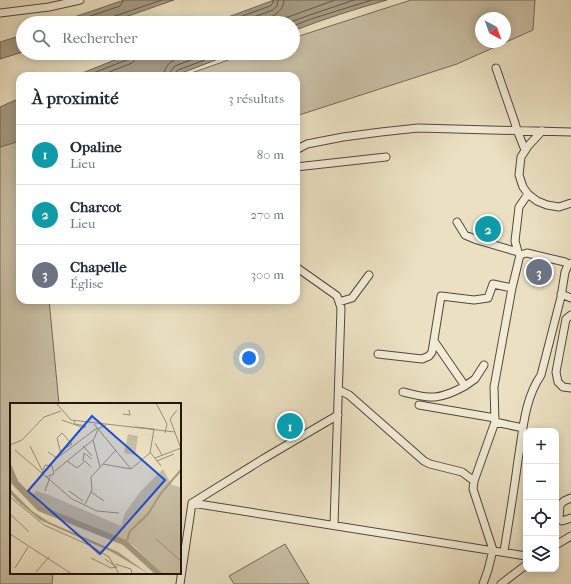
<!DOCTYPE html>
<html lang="fr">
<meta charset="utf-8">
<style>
:root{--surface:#fff;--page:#f2f2f3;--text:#1f2937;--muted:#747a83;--line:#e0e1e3;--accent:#8f2418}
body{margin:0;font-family:"IM FELL French Canon",serif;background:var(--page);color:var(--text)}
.controls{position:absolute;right:12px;bottom:12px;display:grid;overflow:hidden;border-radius:8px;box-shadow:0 2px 10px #0003}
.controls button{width:36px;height:36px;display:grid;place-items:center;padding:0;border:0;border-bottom:1px solid var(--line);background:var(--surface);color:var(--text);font:20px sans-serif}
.compass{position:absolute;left:475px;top:12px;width:36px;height:36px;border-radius:50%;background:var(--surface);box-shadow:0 2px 10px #0003;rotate:139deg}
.you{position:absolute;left:249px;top:358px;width:14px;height:14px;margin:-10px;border:3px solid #fff;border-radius:50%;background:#1a73e8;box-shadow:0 0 0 6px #1a73e833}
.badge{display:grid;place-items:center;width:26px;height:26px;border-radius:50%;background:var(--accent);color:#fff;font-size:13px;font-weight:700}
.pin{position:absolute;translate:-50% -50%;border:2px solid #fff;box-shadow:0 1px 4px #0006}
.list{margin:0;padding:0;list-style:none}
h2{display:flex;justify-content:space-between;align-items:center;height:52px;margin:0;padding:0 16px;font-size:17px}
h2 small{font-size:13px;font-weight:400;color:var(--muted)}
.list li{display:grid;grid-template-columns:26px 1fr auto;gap:12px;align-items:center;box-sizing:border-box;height:60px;padding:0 16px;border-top:1px solid var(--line)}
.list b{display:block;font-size:15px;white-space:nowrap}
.list p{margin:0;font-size:13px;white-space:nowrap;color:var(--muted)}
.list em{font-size:13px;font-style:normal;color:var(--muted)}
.icon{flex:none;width:22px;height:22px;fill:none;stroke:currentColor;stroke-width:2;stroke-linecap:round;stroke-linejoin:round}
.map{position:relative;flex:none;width:571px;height:584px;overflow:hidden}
.search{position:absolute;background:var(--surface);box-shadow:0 2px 10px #0003;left:16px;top:16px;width:284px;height:44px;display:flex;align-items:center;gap:10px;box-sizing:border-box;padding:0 14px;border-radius:22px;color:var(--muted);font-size:15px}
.panel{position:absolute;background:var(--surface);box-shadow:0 2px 10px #0003;left:16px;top:72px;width:284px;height:232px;border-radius:12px}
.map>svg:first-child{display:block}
</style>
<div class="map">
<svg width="571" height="584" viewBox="0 0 571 584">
<rect width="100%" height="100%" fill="#ebe1c2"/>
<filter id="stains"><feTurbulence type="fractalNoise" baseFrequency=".005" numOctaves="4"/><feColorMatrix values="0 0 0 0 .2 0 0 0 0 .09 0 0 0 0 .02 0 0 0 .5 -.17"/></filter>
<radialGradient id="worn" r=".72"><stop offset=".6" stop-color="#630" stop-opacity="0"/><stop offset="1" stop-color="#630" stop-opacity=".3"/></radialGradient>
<!-- green -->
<path fill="#c8bea3" stroke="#746a58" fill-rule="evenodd" d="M411 0H535L533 30 457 64 296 116V76H183L248 53H293V38ZM481 18H505V42H481Z
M20 128V205L17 206 20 212V300H49L59 404H11V573H53L52 584H0V134Z
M285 544 309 584H234L229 576Z"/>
<!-- water -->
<path fill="#a69c84" stroke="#706654" d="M124 0H174L108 23H57Z
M274 0H387C355 9 324 19 293 31V23H212Z
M23 35V52L0 59V42Z
M132 53H234L174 76H75Z
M20 98V141L0 147V107Z"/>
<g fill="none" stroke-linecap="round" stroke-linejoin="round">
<!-- shore -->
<path stroke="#625848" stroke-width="1" d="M70 23 120 6 122 3 123 0
M109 23 110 20 112 17 162 0
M223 23 270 6 273 3V0
M237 23 273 10 277 6 278 0
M254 23C267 18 283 16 284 0
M280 23 283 19 288 17 335 0
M288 23 310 15 354 0
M293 26 311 19 372 0
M86 76 129 59 131 56 132 53
M99 76 132 63 136 58 137 53
M164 76C164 60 180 58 192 53
M170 76 171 71 175 66 209 53
M175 76V73L178 70 223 53"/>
<!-- minor casing -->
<g stroke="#52483a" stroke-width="9">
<path id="minor" d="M0 13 49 7 80 0
M496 68 515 123 517 130 525 150
M542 131 528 146 521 157 519 175 523 187 528 194 537 201 547 205 559 207 571 203
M296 150 307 144 343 137 381 132 418 128 571 132
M296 167 386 157
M457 222 465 235 477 240 518 252
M520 255 527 253 565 262 568 265
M296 267 330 291 337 296 341 308 334 525
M561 294 571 298
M339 302 352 298 369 275
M571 315 566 319 556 372 558 382 563 387 571 388
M378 354 422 359 429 356 432 352 441 296 474 300 488 298 493 284 512 288
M465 386 475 379 484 365
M339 390 349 395 424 461 430 464 462 472 474 481
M403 392C413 394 425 398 435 397 446 396 456 391 465 386L434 341
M419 405 495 418
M495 422 523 428
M571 498 564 501 560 505 559 518 562 521 571 518
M192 503 526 556
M556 545 571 536
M504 551C509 521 514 491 518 460 523 431 524 400 541 375L561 297 565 272 568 265 571 263
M180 584 192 503 263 459 338 415
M483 584 488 570 493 550 473 489 474 481 495 422 494 387 512 288 520 255 518 252 515 241 519 207 528 194
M501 584 526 565"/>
</g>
<!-- minor -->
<use href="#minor" stroke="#f2ecd7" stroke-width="7"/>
</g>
<!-- overview -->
<g transform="translate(10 403)">
<rect width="171" height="171" fill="#ebe1c2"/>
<path d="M118 31 128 33 125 52 114 50ZM153 66 161 81 171 85V171H152L123 142 36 105 22 92 26 88 39 92 111 123 115 110 130 89Z" fill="#c8bea3"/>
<path d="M0 59 8 78 34 104 116 137 153 171H145L113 142 28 108 0 79ZM0 86 22 108 39 119 108 149 139 171 102 149 30 117 6 97 0 90Z" fill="#a69c84"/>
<path fill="none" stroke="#a69c84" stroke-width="2" d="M117 137 120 128 138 111 151 90 171 67"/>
<path fill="none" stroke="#998f7a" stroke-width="1" d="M46 0 61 17 165 29M146 0 157 21 155 30M167 7 160 16 171 46M113 11 120 12 119 7M52 17 74 25 76 23 65 21 64 18M84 21 121 66M83 37 90 64M145 40 152 52M0 42 12 37 34 14 51 8M20 43 32 67M73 43 82 53M5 47 62 96 87 108 109 110M38 49 47 55 87 25M140 49 151 63M51 51 47 35 52 30 62 41 51 48M145 55 171 45M57 58 67 65 75 58 81 64M73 58 74 50 82 56M147 58 164 51M93 61 121 66 140 50 144 26 125 24M45 68 84 36 88 26 96 22M32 70 35 62 42 63 44 71 36 74M35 88 40 74M59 88 73 98M81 89 94 98M0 94 34 122 81 143 99 154 109 171M75 101 82 87 81 74 106 47M0 111 19 129M0 131 62 171M146 136 171 158M81 155 101 165 107 164M95 156 106 164M105 161 121 166 122 171M5 165 18 144M26 169 39 154"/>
<path fill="#1d4ed8" fill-opacity="0.15" stroke="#1d4ed8" stroke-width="2" d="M82 13 155 77 90 151 18 88Z"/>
<rect width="171" height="171" fill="none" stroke="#1f150d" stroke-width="2"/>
</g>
<rect width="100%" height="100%" filter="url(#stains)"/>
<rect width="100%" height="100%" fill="url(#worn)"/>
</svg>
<div class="controls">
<button>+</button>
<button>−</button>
<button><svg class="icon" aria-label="locate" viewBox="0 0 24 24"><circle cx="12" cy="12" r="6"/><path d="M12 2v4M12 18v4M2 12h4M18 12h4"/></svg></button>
<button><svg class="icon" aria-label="layers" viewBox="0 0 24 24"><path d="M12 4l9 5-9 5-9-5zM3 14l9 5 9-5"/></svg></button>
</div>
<svg class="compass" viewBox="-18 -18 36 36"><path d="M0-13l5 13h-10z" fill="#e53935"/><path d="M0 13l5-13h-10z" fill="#747a83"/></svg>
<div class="you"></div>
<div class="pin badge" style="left:290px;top:426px;background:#0f9aa8">1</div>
<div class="pin badge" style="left:488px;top:229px;background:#0f9aa8">2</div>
<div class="pin badge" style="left:539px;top:272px;background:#6b7280">3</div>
<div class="search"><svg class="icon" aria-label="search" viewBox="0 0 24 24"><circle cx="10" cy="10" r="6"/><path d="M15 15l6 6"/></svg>Rechercher</div>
<section class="panel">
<h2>À proximité<small>3 résultats</small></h2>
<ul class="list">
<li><span class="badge" style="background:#0f9aa8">1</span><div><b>Opaline</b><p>Lieu</p></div><em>80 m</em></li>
<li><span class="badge" style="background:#0f9aa8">2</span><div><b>Charcot</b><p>Lieu</p></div><em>270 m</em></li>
<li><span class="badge" style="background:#6b7280">3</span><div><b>Chapelle</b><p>Église</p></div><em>300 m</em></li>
</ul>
</section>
</div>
